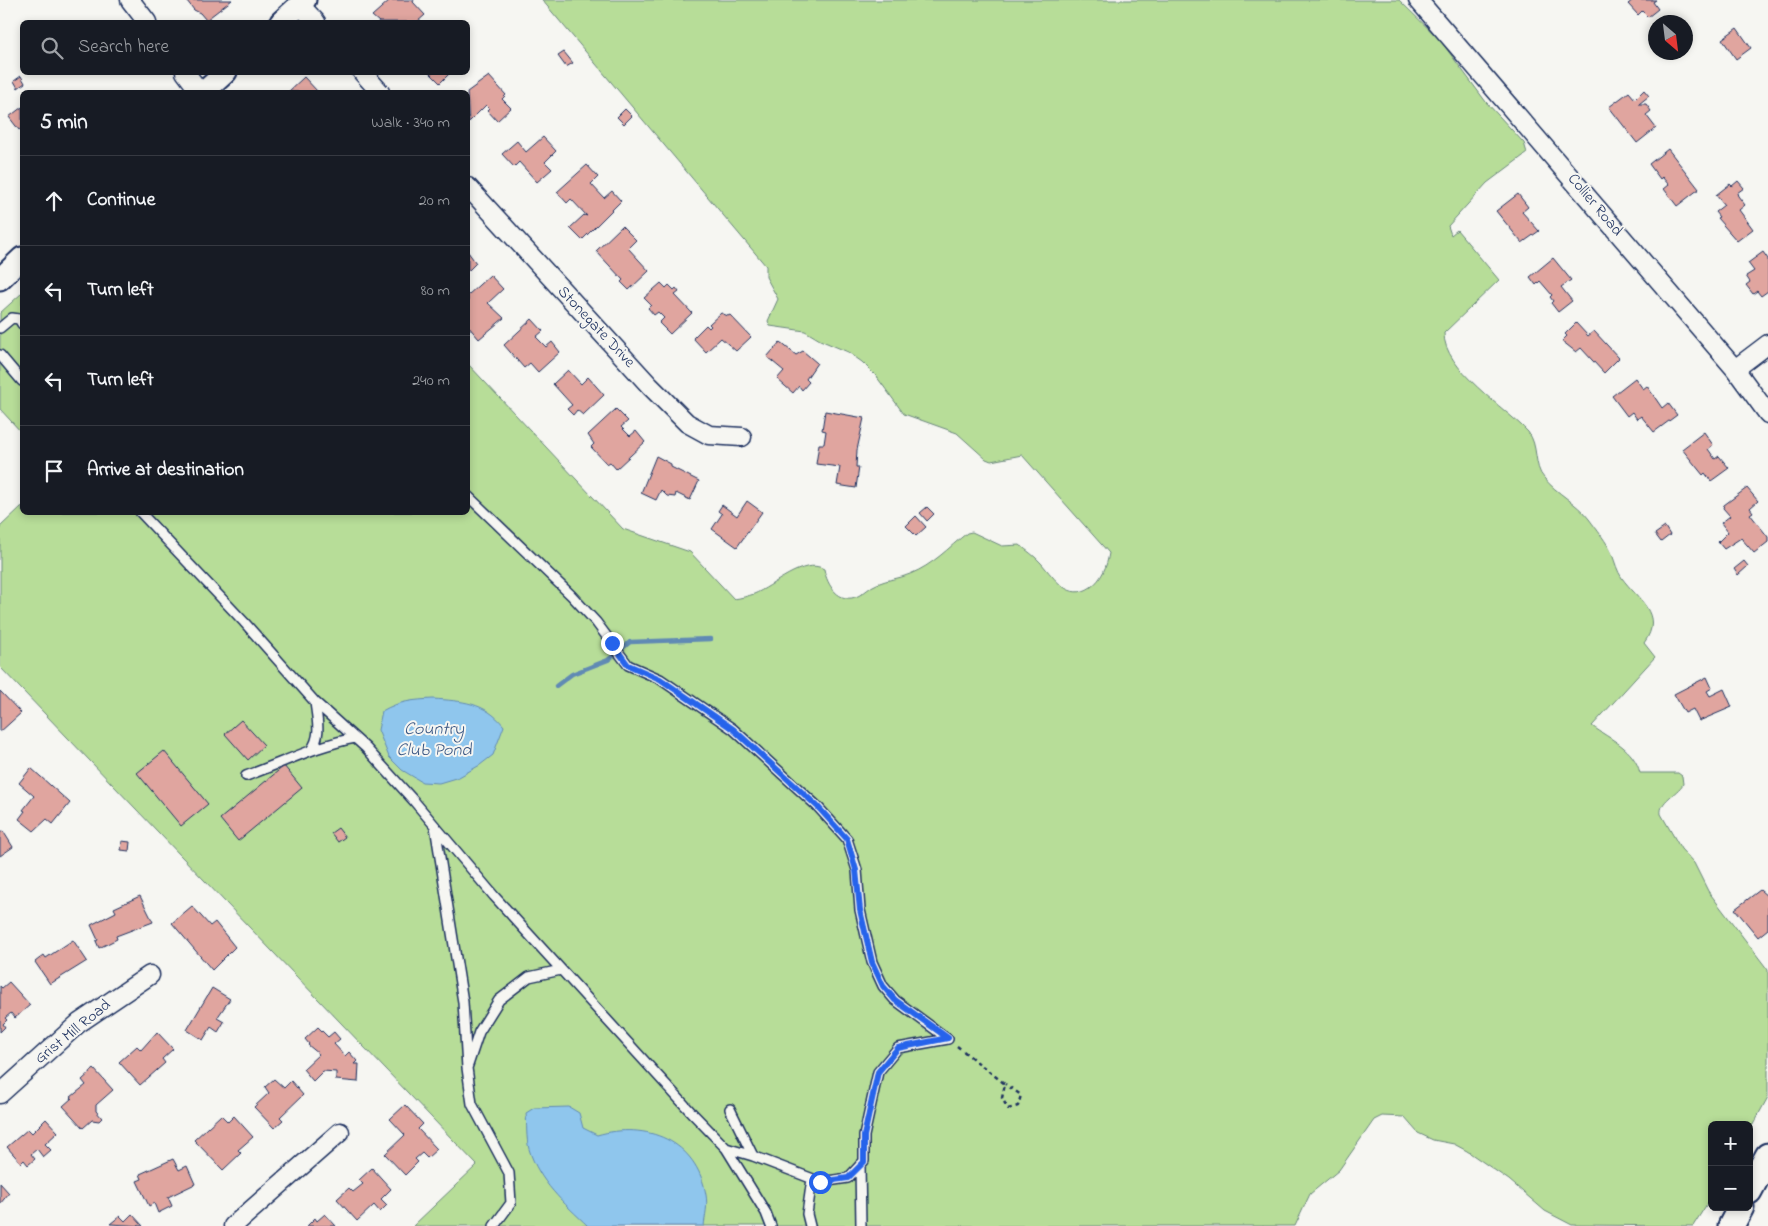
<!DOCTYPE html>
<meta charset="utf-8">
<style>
:root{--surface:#171b24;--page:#242831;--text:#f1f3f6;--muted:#9ea1a6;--line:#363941}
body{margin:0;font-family:"Indie Flower",sans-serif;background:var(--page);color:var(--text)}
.controls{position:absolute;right:15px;bottom:15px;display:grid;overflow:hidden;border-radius:8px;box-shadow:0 2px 8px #0003}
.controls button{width:45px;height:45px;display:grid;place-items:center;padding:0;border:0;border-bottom:1px solid var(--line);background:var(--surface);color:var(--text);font:25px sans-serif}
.compass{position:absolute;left:1648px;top:15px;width:45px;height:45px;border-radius:50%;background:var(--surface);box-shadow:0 2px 8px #0003;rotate:152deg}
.stop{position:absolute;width:15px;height:15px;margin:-11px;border:4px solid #2563eb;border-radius:50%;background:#fff}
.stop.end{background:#2563eb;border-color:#fff;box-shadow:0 1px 5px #0008}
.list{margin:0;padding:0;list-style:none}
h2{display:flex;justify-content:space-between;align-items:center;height:65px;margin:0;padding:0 20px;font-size:21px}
h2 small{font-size:16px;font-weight:400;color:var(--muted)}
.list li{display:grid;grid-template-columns:32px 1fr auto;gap:15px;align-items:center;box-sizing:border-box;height:90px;padding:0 20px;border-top:1px solid var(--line)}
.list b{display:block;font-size:19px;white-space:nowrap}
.list em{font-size:16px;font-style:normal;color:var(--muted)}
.icon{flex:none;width:28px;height:28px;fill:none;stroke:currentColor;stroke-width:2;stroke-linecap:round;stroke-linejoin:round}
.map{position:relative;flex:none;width:1768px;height:1226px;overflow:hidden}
.search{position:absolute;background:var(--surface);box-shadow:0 2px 8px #0003;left:20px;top:20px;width:450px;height:55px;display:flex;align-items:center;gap:12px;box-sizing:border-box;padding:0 18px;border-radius:8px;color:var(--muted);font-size:19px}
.panel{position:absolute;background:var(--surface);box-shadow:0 2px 8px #0003;left:20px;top:90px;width:450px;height:425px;border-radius:8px}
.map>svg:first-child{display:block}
</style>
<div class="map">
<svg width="1768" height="1226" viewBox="0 0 1768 1226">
<rect width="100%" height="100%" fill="#f6f6f2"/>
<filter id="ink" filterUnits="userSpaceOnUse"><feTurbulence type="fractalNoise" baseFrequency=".02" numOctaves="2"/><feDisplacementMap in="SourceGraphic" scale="10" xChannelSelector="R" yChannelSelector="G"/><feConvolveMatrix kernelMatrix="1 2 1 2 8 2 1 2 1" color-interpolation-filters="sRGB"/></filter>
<g filter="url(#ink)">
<!-- green -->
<path fill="#b7dd98" stroke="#69867b" d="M542 0H1399L1440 40 1486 102 1524 143 1527 153 1487 183 1448 226 1451 235 1457 230 1499 280 1444 333C1443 369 1506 408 1528 432 1539 445 1533 466 1544 478 1557 494 1577 503 1589 519 1597 530 1607 542 1612 554 1615 562 1617 571 1622 578 1637 599 1665 614 1644 643L1655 657 1592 726C1611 740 1634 748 1640 773H1678L1682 776 1683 784C1677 794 1659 801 1661 814L1681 849 1694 863 1708 891 1768 970V1097L1749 1132V1125H1712V1196L1693 1226 1572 1225 1545 1211 1509 1180 1467 1151 1454 1144 1433 1140 1418 1133 1404 1117 1382 1116 1374 1120 1339 1170 1310 1194 1295 1226H413L477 1165 0 667V527L22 506V512H468V364L623 529 690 552 734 599C741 598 748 596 754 594 772 587 804 557 824 569 827 585 839 605 858 596 865 593 869 587 877 584 888 579 899 579 910 574 933 565 948 548 967 533L972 532 1002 546 1020 545C1027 551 1035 556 1041 563 1055 579 1069 602 1091 587 1102 579 1107 566 1109 553L1022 455 991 461 986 459 957 433 904 414 876 376 862 362 848 352 820 340 805 331 770 326 768 321 778 299 766 277V266Z
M22 293V433L0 409V313Z"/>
<!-- water -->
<path fill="#8fc6ed" stroke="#618ab4" d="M433 699C462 701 485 702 504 726L493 755 480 765 459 777 439 783 422 782 402 770 389 757 378 730 382 711C399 701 414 700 433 699Z
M569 1107 579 1113 583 1128 597 1135C646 1121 697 1140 706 1195 708 1205 705 1216 704 1226H588C564 1203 539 1182 529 1149 526 1138 527 1124 526 1113L534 1108Z"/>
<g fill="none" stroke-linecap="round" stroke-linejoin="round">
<!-- stream -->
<path stroke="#618ab4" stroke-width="4.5" d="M556 686 572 674 608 660 630 642 711 639"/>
</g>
<!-- building -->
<path fill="#e0a59f" stroke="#1b2f5e" d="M189 0H232L206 20 200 13 194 10 187 1Z
M390 0H414L413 2 425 15 417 22H379L372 16Z
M1633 0H1656L1653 2 1658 9 1648 17 1642 11 1638 15 1628 4Z
M1737 28 1751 48 1736 59 1722 39Z
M564 52 573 63 566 67 558 56Z
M429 72H451L440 83Z
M21 76 25 83 18 88 14 81Z
M489 76 506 95 502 99 511 108 497 121 487 110 489 108 486 105 469 122 467 92Z
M304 77 318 92H288Z
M1644 90 1649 96 1639 104H1646L1651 111 1646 115 1656 128 1637 143 1609 107 1629 92 1635 99Z
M22 107V128L19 130 9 117Z
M625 109 632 116 624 124 617 117Z
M543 137 556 151 545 162 552 169 537 182 519 162 514 167 502 154 517 141 526 152Z
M1668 149 1699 189 1677 206 1664 189 1669 185 1662 177 1660 179 1649 164Z
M587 165 598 177 591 184 604 198 612 191 621 201 582 240 570 228 584 215 587 216 571 199 567 203 557 192Z
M1738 181 1744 188 1737 193 1738 196 1745 205 1739 210 1753 229 1737 241 1717 218 1719 217 1715 212 1724 205 1716 195 1730 184 1732 186Z
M1518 194 1528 207 1522 212 1539 231 1522 243 1496 211Z
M622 226 636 240 628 248 649 271 629 290 621 282 623 280 596 251Z
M468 252 476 263 468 271Z
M1763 252 1768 259V291L1761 296 1757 291 1753 294 1746 285 1750 282 1746 276 1754 271 1748 263Z
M1553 258 1571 280 1561 287 1572 301 1558 312 1551 303 1553 301 1550 297 1552 295 1540 281 1536 285 1530 277Z
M490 275 503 289 488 303 504 318 479 339 468 326V295Z
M661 283 666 288 669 285 674 290 676 288 679 292 675 295 692 313 670 334 659 323 664 318 658 312 654 315 648 308 651 305 644 298Z
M721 313 728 316 730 315 751 337 736 351 721 338 706 352 693 338 706 325 709 328 711 326 709 324Z
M532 319 543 331 536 337 546 347 552 342 560 352 538 372 530 363 524 368 504 345Z
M1576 323 1588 336 1594 331 1619 358 1604 373 1581 348 1576 352 1562 341 1567 336 1565 334Z
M780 342 796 355 803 351 817 363 806 379 809 382 802 390 799 386 793 393 777 379 784 371 767 357Z
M568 370 581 384 588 377 604 395 583 415 577 410 573 415 567 409 572 405 553 384Z
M1635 378 1643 389 1647 386 1662 408 1668 403 1677 415 1654 432 1641 416 1637 419 1632 412 1627 416 1612 396Z
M616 409 628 421 621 427 630 436 636 431 645 442 616 469 610 462 607 464 591 447 594 444 588 435Z
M825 411 864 418 857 450 856 467H859L856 488 837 485 840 467 816 464 819 444H824L826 431 822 430Z
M1704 432 1713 445 1708 449 1715 459 1719 456 1729 468 1711 481 1705 473 1703 475 1682 449Z
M656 456 671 464V467L699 481 690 500 676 493 675 497 667 496 661 490 656 500 641 493Z
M1747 488 1758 501 1750 508 1753 512 1750 514 1768 537V542L1754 553 1741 538 1724 549 1718 542 1728 532 1721 523 1730 516 1723 508 1724 505Z
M747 501 762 512 737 547 712 529 722 514 718 511 722 505 737 516Z
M927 507 934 514 927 521 920 513Z
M916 516 926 527 916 536 906 526Z
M1665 527 1670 535 1661 542 1655 534Z
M1744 561 1748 566 1738 575 1734 569Z
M1707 677 1712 688 1707 691 1710 696 1724 689 1732 707 1699 721 1693 709 1685 713 1674 694Z
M0 691 21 713 0 732Z
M241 720 264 745 248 760 225 734Z
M164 751 208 804 181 826 137 773Z
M284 766 302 788 238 841 220 819Z
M31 768 70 803 53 824 47 819 34 831 19 819 25 811 23 810 34 796 19 783Z
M338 828 345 837 338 842 331 833Z
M3 831 13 847 0 856V833Z
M122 841 130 842 129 851 121 850Z
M1760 890 1768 897V929L1758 937 1735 909Z
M140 896 153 922 116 936 117 939 99 948 96 941 98 940 91 925 116 912 114 908Z
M192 906 210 926 215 922 235 947 212 970 172 923Z
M73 940 87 961 50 984 35 962 44 955 46 958Z
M9 982 30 1005 15 1018 11 1013 5 1018 7 1020 3 1024 5 1027 0 1032V986L2 988Z
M212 988 230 999 217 1018 224 1022 218 1032 211 1027 203 1040 187 1030Z
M318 1027 328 1037 334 1032 340 1039 334 1044 345 1056 349 1052 357 1061 354 1064H359L358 1082 336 1080V1072L323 1071 313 1081 303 1069 319 1054 308 1045 309 1044 305 1039Z
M157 1032 173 1049 162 1059 165 1063 140 1085 119 1062 137 1046 141 1050Z
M94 1069 113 1090 96 1105V1111L102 1118 99 1121 92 1120 83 1128 63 1106 72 1098 71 1097 86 1085 82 1080Z
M274 1079 284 1088 291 1081 303 1095 280 1117 283 1120 274 1128 254 1107 269 1093 265 1087Z
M405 1105 423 1124 418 1129 437 1149 427 1158 422 1153 415 1159 418 1162 405 1175 385 1154 405 1135 390 1119Z
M221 1115 228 1122 234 1116 253 1137 238 1150 241 1153 223 1170 194 1140Z
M46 1119 58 1132 45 1144 51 1150 43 1157 37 1149 31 1154 35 1159 28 1165 24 1160 21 1163 7 1147 28 1129 32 1133Z
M173 1159 179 1170 187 1166 195 1184 168 1197 172 1206 158 1213 154 1203 149 1206 137 1181 142 1179 140 1174Z
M372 1168 391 1189 381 1199 387 1205 380 1212 374 1205 357 1221 337 1199 349 1188 353 1192 363 1184 359 1180Z
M0 1183 9 1193 0 1204Z
M132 1214 143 1226 110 1224 120 1216 125 1221Z
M325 1214 336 1226H307L315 1218 317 1221Z"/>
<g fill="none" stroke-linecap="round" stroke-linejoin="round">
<!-- service casing -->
<g stroke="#1b2f5e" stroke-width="12">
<path id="service" d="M0 328 12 318 19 319 22 324
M0 355 22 381
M468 496 571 595 596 622 628 665 660 679 733 729 817 806 847 839 857 870 860 910 872 962 883 986 895 1000 948 1039 898 1048 878 1072 864 1136V1161L848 1178 821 1182 753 1156
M140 512 244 622 315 702 366 748 414 801 494 896 691 1112 726 1148 753 1156 730 1109
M311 750C322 736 317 719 315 702
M246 776C282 763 318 745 355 738
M435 826 463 1002 467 1068 479 1032 499 1000 529 977 561 970
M467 1068 472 1104 509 1173 511 1203 494 1226
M726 1148 766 1213 771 1226
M860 1165 861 1226
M810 1226 807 1214 812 1179"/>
</g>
<!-- minor casing -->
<g stroke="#1b2f5e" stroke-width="21">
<path id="minor" d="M130 0 147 22
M1418 0 1735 369 1768 414
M300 5 316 22
M185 72 200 92
M362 72 380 92
M468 187 650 386 687 423 709 435 742 437
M1735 369 1768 344
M0 1094 79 1023 150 975
M233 1226 340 1132"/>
</g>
<!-- tertiary casing -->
<g stroke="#1b2f5e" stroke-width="25">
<path id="tertiary" d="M281 22 305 0
M204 92 226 72
M0 279 22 258"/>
</g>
<!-- secondary casing -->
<g stroke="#1b2f5e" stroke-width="29">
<path id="secondary" d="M1749 1191 1768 1156
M1731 1226 1741 1207"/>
</g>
<!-- path -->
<path stroke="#1b2f5e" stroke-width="2.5" stroke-dasharray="4 4" stroke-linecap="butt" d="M957 1046 1005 1084 1002 1098 1008 1109 1018 1106 1021 1095 1005 1084"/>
<!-- service -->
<use href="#service" stroke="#f6f6f2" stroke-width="9"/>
<!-- minor -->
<use href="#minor" stroke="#f6f6f2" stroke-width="18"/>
<!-- tertiary -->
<use href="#tertiary" stroke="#f6f6f2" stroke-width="21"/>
<!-- secondary -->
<use href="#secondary" stroke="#f6f6f2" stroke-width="25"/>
</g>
</g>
<g fill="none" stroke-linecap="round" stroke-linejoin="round" filter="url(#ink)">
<!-- route -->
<path stroke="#2563eb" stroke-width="6" d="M612 643 628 665 660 679 733 729 817 806 847 839 856 870 860 910 872 962 883 986 895 1000 948 1038 898 1048 878 1072 864 1136V1162L848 1178 820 1182"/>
</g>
<g text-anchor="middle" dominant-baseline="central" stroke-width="4" stroke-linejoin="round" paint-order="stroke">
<!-- street labels -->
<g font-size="16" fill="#1b2f5e" stroke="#f6f6f2">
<text transform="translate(1595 205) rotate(50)">Collier Road</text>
<text transform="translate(596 327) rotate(47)">Stonegate Drive</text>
<text transform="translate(73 1032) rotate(-39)">Grist Mill Road</text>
</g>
<!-- water labels -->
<g font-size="18" font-style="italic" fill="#385582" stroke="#f6f6f2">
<text x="434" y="730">Country<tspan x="434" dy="21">Club Pond</tspan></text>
</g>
</g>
</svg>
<div class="controls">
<button>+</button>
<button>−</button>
</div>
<svg class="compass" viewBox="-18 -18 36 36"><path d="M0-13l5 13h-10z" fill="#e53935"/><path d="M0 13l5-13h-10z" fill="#9ea1a6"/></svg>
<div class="stop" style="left:820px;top:1182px"></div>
<div class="stop end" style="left:612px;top:643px"></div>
<div class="search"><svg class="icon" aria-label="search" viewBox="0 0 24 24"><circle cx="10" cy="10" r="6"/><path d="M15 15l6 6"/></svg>Search here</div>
<section class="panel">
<h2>5 min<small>Walk · 340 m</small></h2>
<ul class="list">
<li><svg class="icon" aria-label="ahead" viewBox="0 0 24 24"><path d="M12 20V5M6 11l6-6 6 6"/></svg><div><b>Continue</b></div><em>20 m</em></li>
<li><svg class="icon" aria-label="left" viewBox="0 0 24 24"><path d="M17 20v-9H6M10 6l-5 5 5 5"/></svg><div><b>Turn left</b></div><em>80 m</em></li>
<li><svg class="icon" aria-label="left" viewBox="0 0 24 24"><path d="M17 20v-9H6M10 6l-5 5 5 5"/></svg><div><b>Turn left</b></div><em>240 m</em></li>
<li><svg class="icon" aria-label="arrive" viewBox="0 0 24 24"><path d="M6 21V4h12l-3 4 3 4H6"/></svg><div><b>Arrive at destination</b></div></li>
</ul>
</section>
</div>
